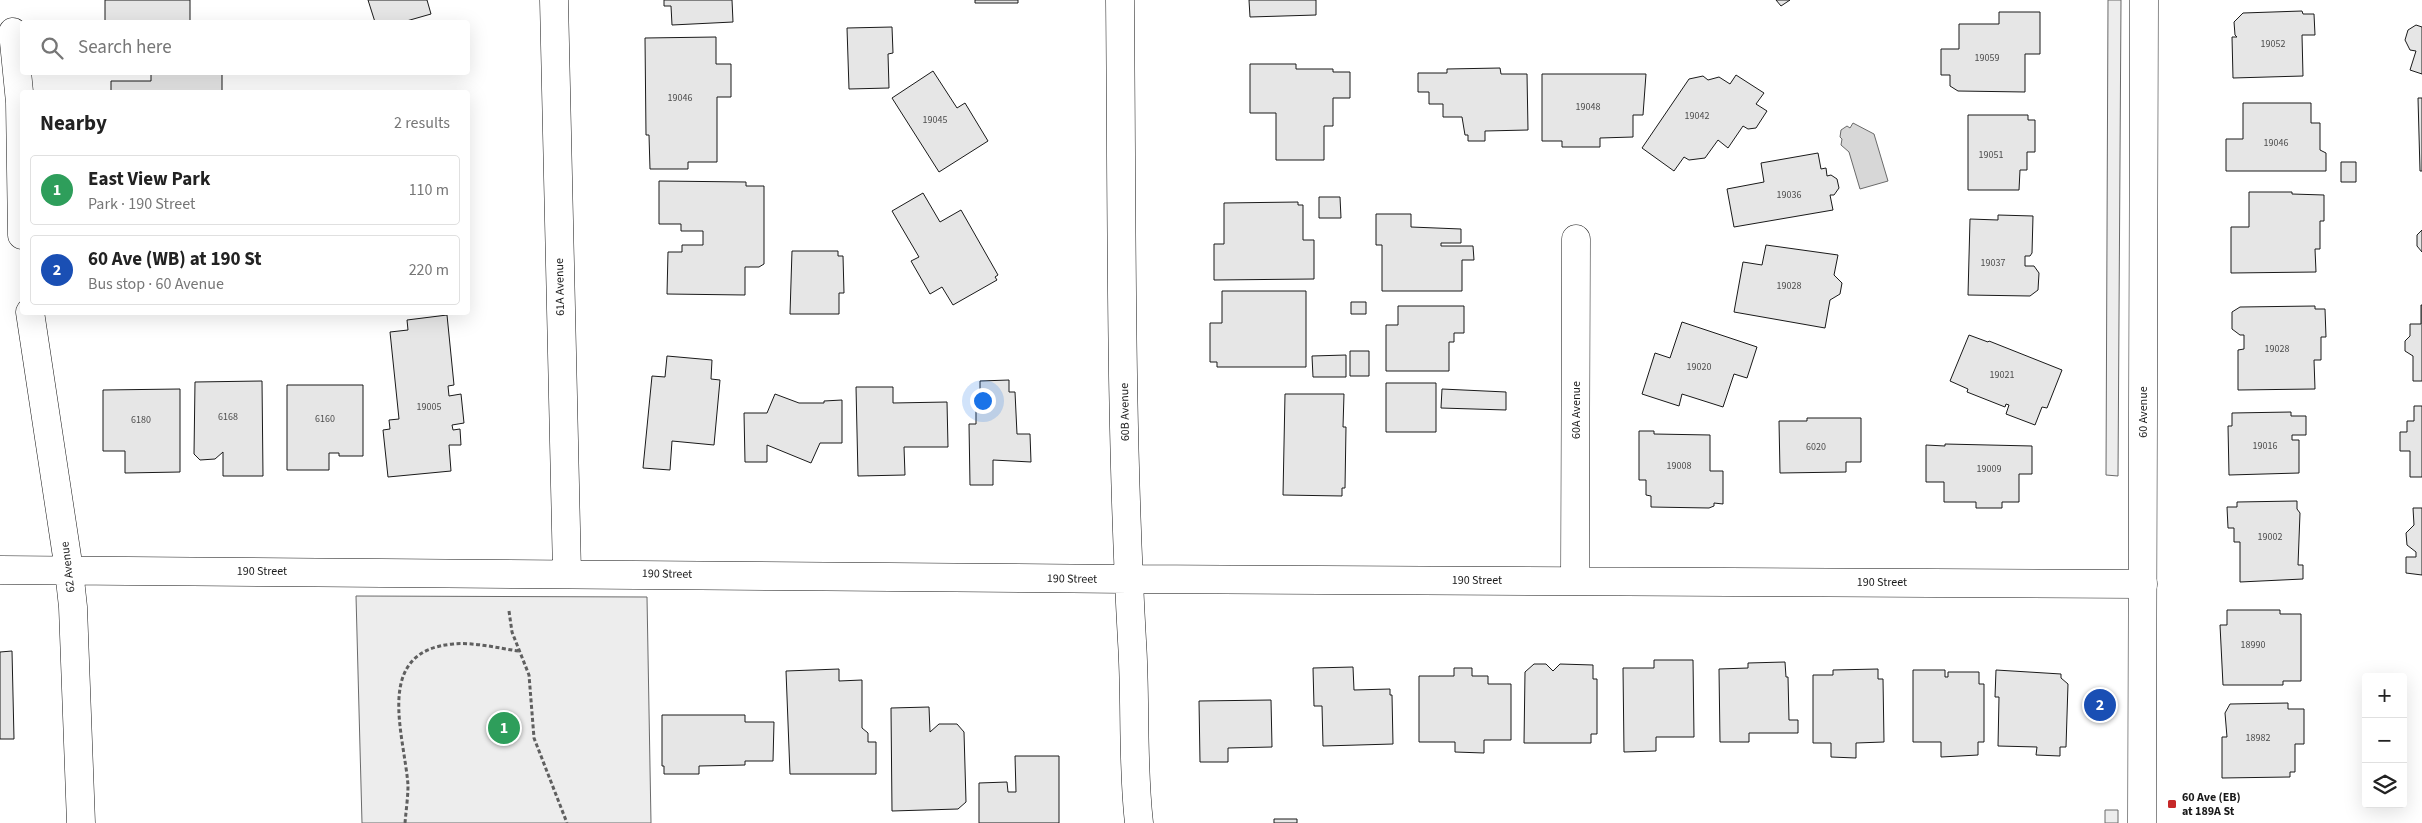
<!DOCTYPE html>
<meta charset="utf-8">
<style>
:root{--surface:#fff;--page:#f6f6f6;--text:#222;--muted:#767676;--line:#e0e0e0;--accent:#0f766e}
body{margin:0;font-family:"Source Sans 3",sans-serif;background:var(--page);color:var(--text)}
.controls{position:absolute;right:15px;bottom:15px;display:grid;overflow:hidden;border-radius:5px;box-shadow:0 5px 20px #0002}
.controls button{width:45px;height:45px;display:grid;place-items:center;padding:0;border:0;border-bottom:1px solid var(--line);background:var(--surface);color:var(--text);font:25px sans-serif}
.you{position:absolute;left:982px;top:400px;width:18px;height:18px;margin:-12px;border:4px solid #fff;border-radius:50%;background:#1a73e8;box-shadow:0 0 0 8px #1a73e833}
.badge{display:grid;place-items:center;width:32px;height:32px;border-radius:50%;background:var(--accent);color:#fff;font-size:16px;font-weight:700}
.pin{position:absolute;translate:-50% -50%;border:2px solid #fff;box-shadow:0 1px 5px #0006}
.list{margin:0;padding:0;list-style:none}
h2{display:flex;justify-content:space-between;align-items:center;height:65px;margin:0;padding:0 20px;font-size:21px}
h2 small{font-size:16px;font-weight:400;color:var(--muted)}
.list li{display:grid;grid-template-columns:32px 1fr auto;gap:15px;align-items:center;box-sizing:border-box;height:70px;margin:0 10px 10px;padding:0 10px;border:1px solid var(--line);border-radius:5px}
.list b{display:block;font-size:19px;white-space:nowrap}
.list p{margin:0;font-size:16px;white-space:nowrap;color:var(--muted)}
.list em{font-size:16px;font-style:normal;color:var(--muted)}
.icon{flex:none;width:28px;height:28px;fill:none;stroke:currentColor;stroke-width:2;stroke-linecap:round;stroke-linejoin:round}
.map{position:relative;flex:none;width:2422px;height:823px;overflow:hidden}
.search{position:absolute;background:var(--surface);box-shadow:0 5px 20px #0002;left:20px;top:20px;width:450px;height:55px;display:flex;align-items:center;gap:12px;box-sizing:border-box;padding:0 18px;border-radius:5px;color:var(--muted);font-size:19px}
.panel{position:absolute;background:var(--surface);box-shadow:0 5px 20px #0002;left:20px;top:90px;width:450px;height:225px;border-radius:5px}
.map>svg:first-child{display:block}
</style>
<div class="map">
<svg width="2422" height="823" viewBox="0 0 2422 823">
<rect width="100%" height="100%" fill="#fff"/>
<!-- built -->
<path fill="#ededed" stroke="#6a6a6a" d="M2108 0H2121L2118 476 2106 475Z
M356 596 647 597 651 823H362Z
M2105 810H2118V823H2105Z"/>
<!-- water -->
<path fill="#d7d7d7" stroke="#6a6a6a" d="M1853 123 1874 134 1888 181 1860 189 1849 152 1841 145 1842 139 1840 137 1841 130 1847 126 1850 128Z"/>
<!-- building -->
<path fill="#e6e6e6" stroke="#1a1a1a" d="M105 0H190V22H105Z
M368 0H427L431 14 403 22H375Z
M664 0H732L733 22 672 25 671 6H664Z
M975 0H1018V3H975Z
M1249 0H1316V15L1250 17Z
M1776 0H1790L1781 6Z
M2302 11 2303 14H2314L2315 35H2302L2303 76 2233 78 2232 37H2237L2235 35 2234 22 2243 13Z
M1999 12H2040V54H2025V92L1958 91 1950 86V75H1941V49H1959V24H1999Z
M2416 25 2422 27V74L2410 70 2416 51 2410 50 2405 40 2408 30Z
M892 27 893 53 888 54 889 88 849 89 847 28Z
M716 37V64H731V97H717V162H688V169H650L649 135H646L645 38Z
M1250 64H1296V69H1333V72H1350V98H1333V126H1324V160H1276V113H1250Z
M1500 68 1501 74H1527L1528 130 1485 131V141H1468V135H1465L1462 117H1443V104H1429V92H1418V73H1447V69Z
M933 71 957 108 965 103 988 141 939 172 892 98Z
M151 73H222V92H111V81H151Z
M1542 74H1646L1643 115H1633V137L1600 138V147H1562V141H1542Z
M1736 75 1764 93 1756 104 1767 111 1756 128 1748 129 1743 126 1728 148 1718 140 1705 158 1689 160 1684 157 1674 171 1642 148 1689 79 1703 76 1708 80 1719 77 1730 84Z
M2418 98H2422V171H2420Z
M2243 103H2311V123H2320V150L2326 153V171H2226V139H2243Z
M1968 115H2028V120H2035V152H2027V170H2020L2019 190H1968Z
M1818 153 1821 169 1826 168 1827 176 1831 175 1837 179 1839 188 1834 195H1830L1833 210 1734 227 1727 189 1764 182 1761 163Z
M2341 162H2356V182H2341Z
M659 181 746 182V186H764V264L759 267H745V295L667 294 668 252H682V245H703V231H681V224H659Z
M2249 192H2292V194L2324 195V221H2320V249H2315L2316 272 2231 273V227H2249Z
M923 193 940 222 961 210 998 275 995 277 997 280 953 305 942 287 930 294 911 261 919 257 892 211Z
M1319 197H1340L1341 218H1319Z
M1298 202V205H1303V240H1314V279L1214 280V244H1224V203Z
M1376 214H1411V227L1461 229V243H1441V246H1473L1474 260H1462V291H1382V245H1376Z
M1998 215 2033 216 2032 253 2030 256H2025V266H2034L2039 273 2038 290 2030 296 1968 295 1970 219 1998 220Z
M2422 230V252L2417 246V235Z
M1766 245 1838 255 1834 275 1842 283 1840 294 1830 300 1825 328 1734 312 1743 262 1762 265Z
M792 251H838V256H843L844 293H839V314H790Z
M1222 291H1306V367H1217V362H1210V323H1222Z
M1351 302H1366V314H1351Z
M2421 305H2422V381H2413V356L2405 351V341L2410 336V324H2421Z
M1398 306H1464V333H1454V342H1449V371H1386V325H1398Z
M2315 306V309H2325L2326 337H2321V360H2314L2315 389 2238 390V350L2244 349V335H2240L2232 329V312L2240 307Z
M447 315 454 385 448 386 449 396 461 394 464 423 452 425 453 430 460 429 461 445H449L451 471 388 477 383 430 390 429 389 420 399 419 390 332 408 330 407 320Z
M1682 322 1757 347 1747 378 1734 374 1723 407 1682 394 1679 406 1642 394 1655 353 1670 358Z
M1969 335 1988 342 1989 341 2062 370 2047 408 2042 407 2035 425 2006 414 2009 405 2006 404 2005 407 1967 392 1968 389 1950 381Z
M1350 351H1369V376H1350Z
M1346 355V377H1313L1312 356Z
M667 356 712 360 711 379 720 380 714 445 672 441 670 470 643 468 652 376 665 377Z
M1009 380V392H1015L1017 434H1030L1031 462 993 460V485H970L969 424H976V392H980V381Z
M262 381 263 476H223V452L215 459 200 460 194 454 195 382Z
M1386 383H1436V432H1386Z
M287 385H363V456H339V453H329V470H287Z
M856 387H893V403L947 402 948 447H904L905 475 858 476Z
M180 389V472L125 473V451H103V390Z
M1442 389 1506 392V410L1441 408Z
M775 394 799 403H824V401L842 400V443H820L811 463 767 445V462H745L744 413H767Z
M1285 394H1344L1343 427H1346L1345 488H1342V496L1283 495Z
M2414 406H2422V477H2410V451H2400V432H2407V421H2414Z
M2291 412V416H2306V435H2292V440H2299V473L2229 475 2228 426H2232V413Z
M1807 418H1861V462H1846V472L1780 473 1779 421H1807Z
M1639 431H1654V434L1710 435V471H1723V504L1714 503V506L1709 508 1651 507V496L1646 495V480H1639Z
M1945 444 2032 446V474H2019V502H2002V508H1976V502H1944V482H1926V445L1945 446Z
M2297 501V509L2300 513 2298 565H2303V579L2240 582V542H2234V528H2228L2227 507H2237V502Z
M2413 508H2422V575L2406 573V557H2416V552L2407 545 2406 533 2414 525Z
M2227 610H2280V614H2301V681H2283V685H2223L2220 625H2227Z
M12 651 14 739H0V652Z
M1654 660H1693L1694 737H1656V751L1624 752 1623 668H1654Z
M1785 662 1786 677H1788L1789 720H1798V733H1749V742H1720L1719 669 1748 668V663Z
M1534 664H1546L1553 671 1560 664 1593 665V679H1597V734H1591V743H1524L1525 672Z
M1353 667 1354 690 1390 689V695H1392L1393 744 1323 746 1322 706H1314L1313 668Z
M1454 668H1472V676H1488V684H1511V740H1484V753L1455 752V742H1419V676H1454Z
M839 669V681L862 680V728L868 733V742H876V774H790L786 671Z
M1878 669V679H1883L1884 742 1856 743V758L1831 757V743H1813V675H1833V670Z
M1913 670H1945V677H1948V672H1979V684H1984V742H1978V755L1941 757V742H1913Z
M1996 670 2061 674V678L2068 684 2066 747H2060V756L2036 755 2037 747 1998 746 1999 697H1995Z
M1271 700 1272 747 1228 748V762H1200L1199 701Z
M2288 703V709H2304V744H2295V772H2290V777L2222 778V737H2227L2225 713 2230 704Z
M929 707 930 732 939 724H957L964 732 966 802 958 809 892 811 891 708Z
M662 715H745V722H774L773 761H745V765L699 766V774H664V766H662Z
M1015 756H1059V823H979V783L1007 782 1008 792H1016Z
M1274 819H1297V823H1274Z"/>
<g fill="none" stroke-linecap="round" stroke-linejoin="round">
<!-- street casing -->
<g stroke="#1a1a1a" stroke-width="29">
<path id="street" d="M554 0 567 573
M1120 0C1122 214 1120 428 1132 641 1136 702 1132 762 1139 823
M13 32 20 102 22 235
M30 312 69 570 73 607 81 823
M0 570 1128 579 2143 584
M1575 581 1576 239"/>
</g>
<!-- secondary casing -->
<g stroke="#1a1a1a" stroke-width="29">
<path id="secondary" d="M2142 823 2144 0"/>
</g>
<!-- path -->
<path stroke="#5f5f5f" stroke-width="3" stroke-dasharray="4 2.5" stroke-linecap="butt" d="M509 611 512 632 529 675 534 738 567 823
M405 823C406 811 408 797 408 785 404 733 373 651 453 644 474 642 498 648 518 651"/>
<!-- street -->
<use href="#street" stroke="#fff" stroke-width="28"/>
<!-- secondary -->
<use href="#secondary" stroke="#fff" stroke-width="28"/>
</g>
<!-- markers -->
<rect fill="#c62828" stroke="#fff" stroke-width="2" x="2167" y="799" width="10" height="10" rx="2.5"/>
<g text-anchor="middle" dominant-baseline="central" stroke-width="4" stroke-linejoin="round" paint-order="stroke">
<!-- number labels -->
<g font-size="10" fill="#4d4d4d">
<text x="2273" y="44">19052</text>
<text x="1987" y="58">19059</text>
<text x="680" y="98">19046</text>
<text x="1588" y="107">19048</text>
<text x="1697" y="116">19042</text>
<text x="935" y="120">19045</text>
<text x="2276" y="143">19046</text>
<text x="1991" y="155">19051</text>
<text x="1789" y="195">19036</text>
<text x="1993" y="263">19037</text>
<text x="1789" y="286">19028</text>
<text x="2277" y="349">19028</text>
<text x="1699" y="367">19020</text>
<text x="2002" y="375">19021</text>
<text x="429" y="407">19005</text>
<text x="228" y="417">6168</text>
<text x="325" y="419">6160</text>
<text x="141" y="420">6180</text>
<text x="2265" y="446">19016</text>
<text x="1816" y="447">6020</text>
<text x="1679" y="466">19008</text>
<text x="1989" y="469">19009</text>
<text x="2270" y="537">19002</text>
<text x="2253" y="645">18990</text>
<text x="2258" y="738">18982</text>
</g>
<!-- street labels -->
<g font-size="12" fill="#1a1a1a" stroke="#fff">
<text transform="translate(560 287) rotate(-91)">61A Avenue</text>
<text transform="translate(1576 410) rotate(-90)">60A Avenue</text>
<text transform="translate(1125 412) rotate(-91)">60B Avenue</text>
<text transform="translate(2143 412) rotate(-90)">60 Avenue</text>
<text transform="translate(68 567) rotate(-97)">62 Avenue</text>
<text x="262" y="571">190 Street</text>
<text transform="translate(667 574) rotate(1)">190 Street</text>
<text transform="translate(1072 579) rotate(1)">190 Street</text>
<text x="1477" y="580">190 Street</text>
<text x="1882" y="582">190 Street</text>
</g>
<!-- poi labels -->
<g font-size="12" font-weight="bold" fill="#1a1a1a" stroke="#fff" text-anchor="start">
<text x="2182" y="797">60 Ave (EB)<tspan x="2182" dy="14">at 189A St</tspan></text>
</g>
</g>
</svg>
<div class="controls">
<button>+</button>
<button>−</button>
<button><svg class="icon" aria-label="layers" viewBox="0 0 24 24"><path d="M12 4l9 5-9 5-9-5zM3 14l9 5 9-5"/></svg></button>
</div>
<div class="you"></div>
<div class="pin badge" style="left:504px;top:728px;background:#2e9e5b">1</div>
<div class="pin badge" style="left:2100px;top:705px;background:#1a4fb4">2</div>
<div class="search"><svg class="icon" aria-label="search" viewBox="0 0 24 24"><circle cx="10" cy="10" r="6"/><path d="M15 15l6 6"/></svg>Search here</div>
<section class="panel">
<h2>Nearby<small>2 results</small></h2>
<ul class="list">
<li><span class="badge" style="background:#2e9e5b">1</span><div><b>East View Park</b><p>Park · 190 Street</p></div><em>110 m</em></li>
<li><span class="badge" style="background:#1a4fb4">2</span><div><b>60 Ave (WB) at 190 St</b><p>Bus stop · 60 Avenue</p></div><em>220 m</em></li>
</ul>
</section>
</div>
